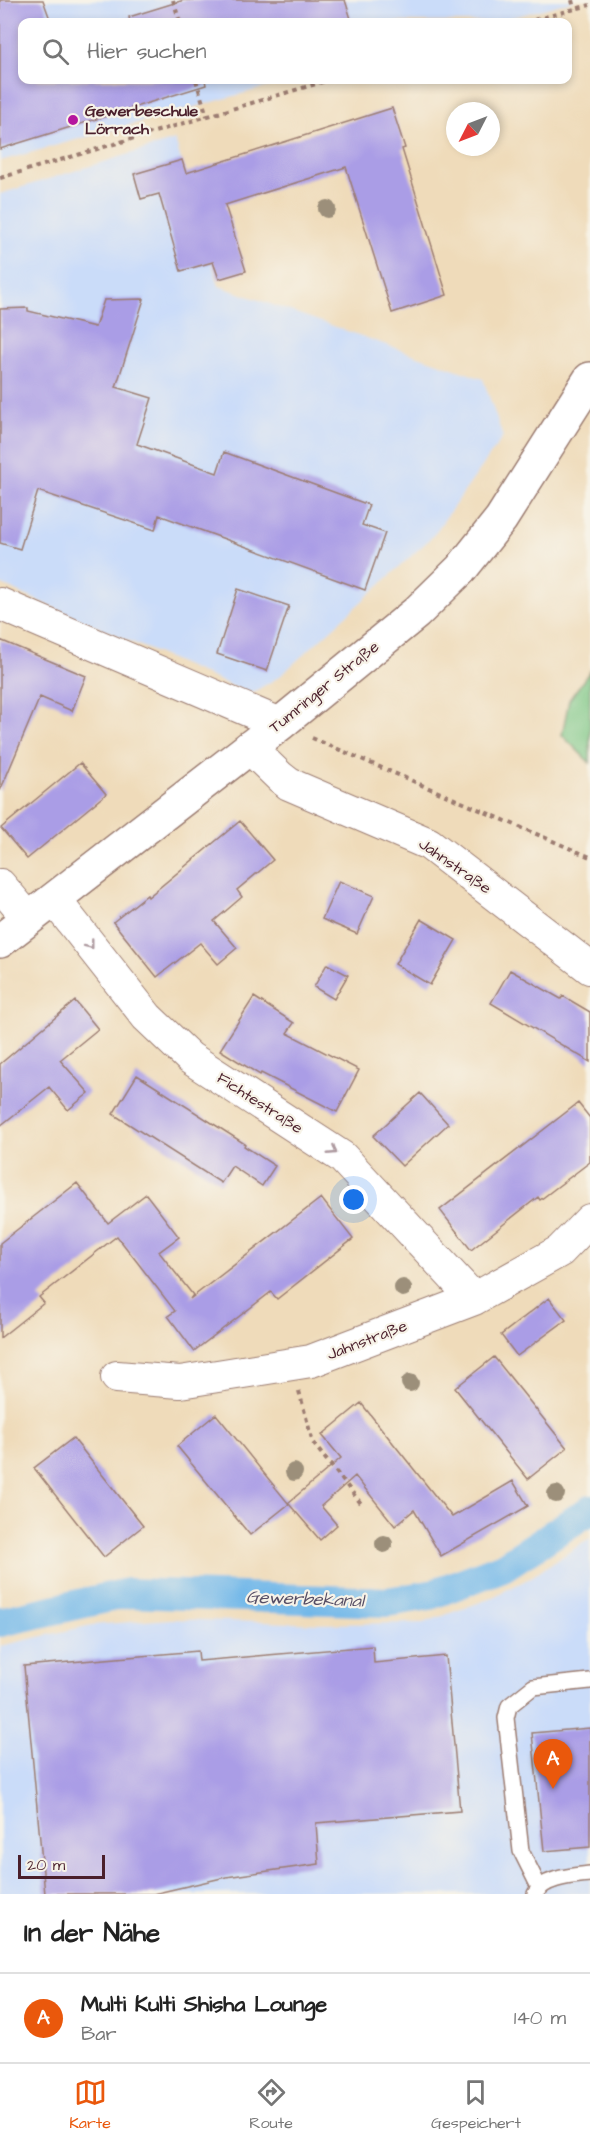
<!DOCTYPE html>
<html lang="de">
<meta charset="utf-8">
<style>
:root{--surface:#fff;--page:#f2f2f2;--text:#222;--muted:#767676;--line:#e0e0e0;--accent:#ea580c}
body{margin:0;font-family:"Architects Daughter",sans-serif;background:var(--page);color:var(--text)}
.compass{position:absolute;left:446px;top:102px;width:54px;height:54px;border-radius:50%;background:var(--surface);box-shadow:0 3px 9px #0003;rotate:228deg}
.scale{position:absolute;left:18px;bottom:15px;width:87px;box-sizing:border-box;padding-left:6px;border:3px solid #4a1f2b;border-top:0;font-size:16px;line-height:21px;white-space:nowrap;color:#4a1f2b;-webkit-text-stroke:4px #f7f3e8;paint-order:stroke}
.you{position:absolute;left:354px;top:1200px;width:21px;height:21px;margin:-15px;border:4px solid #fff;border-radius:50%;background:#1a73e8;box-shadow:0 0 0 9px #1a73e833}
.badge{display:grid;place-items:center;width:39px;height:39px;border-radius:50%;background:var(--accent);color:#fff;font-size:20px;font-weight:700}
.pin{position:absolute;translate:-50% -50px;filter:drop-shadow(0 2px 3px #0008)}
.pin::after{content:'';position:absolute;top:32px;width:21px;height:18px;background:inherit;clip-path:polygon(0 0,100% 0,50% 100%)}
.list{margin:0;padding:0;list-style:none}
h2{display:flex;justify-content:space-between;align-items:center;height:78px;margin:0;padding:0 24px;font-size:26px}
h2 small{font-size:20px;font-weight:400;color:var(--muted)}
.list li{display:grid;grid-template-columns:39px 1fr auto;gap:18px;align-items:center;box-sizing:border-box;height:90px;padding:0 24px;border-top:2px solid var(--line)}
.list b{display:block;font-size:22px;white-space:nowrap}
.list p{margin:0;font-size:20px;white-space:nowrap;color:var(--muted)}
.list em{font-size:20px;font-style:normal;color:var(--muted)}
.icon{flex:none;width:33px;height:33px;fill:none;stroke:currentColor;stroke-width:2;stroke-linecap:round;stroke-linejoin:round}
.map{position:relative;flex:none;width:590px;height:1894px;overflow:hidden}
.search{position:absolute;background:var(--surface);box-shadow:0 3px 9px #0003;left:18px;right:18px;top:18px;height:66px;display:flex;align-items:center;gap:15px;box-sizing:border-box;padding:0 21px;border-radius:12px;color:var(--muted);font-size:22px}
.sheet{height:168px;background:var(--surface)}
nav{display:flex;justify-content:space-around;align-items:center;box-sizing:border-box;height:84px;border-top:2px solid var(--line);background:var(--surface);font-size:16px;color:var(--muted)}
nav a{display:grid;justify-items:center;gap:3px}
nav .on{color:var(--accent)}
.map>svg:first-child{display:block}
</style>
<div class="map">
<svg width="590" height="1894" viewBox="0 0 590 1894">
<rect width="100%" height="100%" fill="#f7f3e8"/>
<filter id="ink" filterUnits="userSpaceOnUse"><feTurbulence type="fractalNoise" baseFrequency=".0167" numOctaves="2"/><feDisplacementMap in="SourceGraphic" scale="12" xChannelSelector="R" yChannelSelector="G"/><feConvolveMatrix kernelMatrix="1 2 1 2 8 2 1 2 1" color-interpolation-filters="sRGB"/></filter>
<filter id="wash" filterUnits="userSpaceOnUse"><feTurbulence type="fractalNoise" baseFrequency=".008" numOctaves="4" result="noise"/><feDisplacementMap in="SourceGraphic" scale="24" xChannelSelector="R" yChannelSelector="G"/><feGaussianBlur stdDeviation="1.35" result="paint"/><feColorMatrix in="noise" values="0 0 0 0 0 0 0 0 0 0 0 0 0 0 0 0 0 1.4 0 .05"/><feComposite in="paint" operator="in"/></filter>
<g filter="url(#wash)">
<rect width="100%" height="100%" fill="#efdbba"/>
<!-- built -->
<path fill="#cadcf9" d="M0 0H576L496 22H22V80H292L0 161Z
M175 140 219 286 483 379 503 437 432 537 279 677 250 694 0 584V194Z
M590 1538V1894H0V1646L92 1625 170 1619 320 1624 423 1623 489 1599 530 1578Z"/>
<!-- green -->
<path fill="#7bc684" stroke="#627258" stroke-width="1.5" d="M590 671V763L562 735 569 700Z"/>
<g fill="none" stroke-linecap="round" stroke-linejoin="round">
<!-- canal -->
<path stroke="#72b8e9" stroke-width="30" d="M0 1622 128 1593 387 1602 430 1595 503 1567 590 1510"/>
</g>
<g id="blocks">
<!-- building -->
<path fill="#aa9de6" d="M0 0H43L51 22H22V80H205L206 85 0 149Z
M184 0H345L352 22H130L129 17Z
M392 108 405 148 402 149 447 295 392 313 346 167 225 205 246 271 219 279 213 262 181 271 159 194 141 199 134 174 182 160 186 173Z
M144 299 116 387 152 398 137 444 217 473 224 452 369 505 362 525 385 533 365 590 159 515 155 530 38 491 20 549 0 543V309L28 308V311L95 327 104 300Z
M238 589 289 606 267 671 217 654Z
M0 640 86 676 72 711 40 697 0 791Z
M80 763 106 794 27 859 1 828Z
M240 821 273 860 237 890 242 897 214 921 237 948 218 964 200 943 157 977 113 922 147 895 148 897Z
M339 881 374 896 357 934 322 919Z
M421 919 456 940 430 985 395 964Z
M327 964 348 975 334 999 314 987Z
M510 970 561 999 563 996 590 1012V1062L491 1003Z
M254 997 294 1023 287 1033 359 1070 337 1112 261 1073 260 1075 220 1050Z
M75 1001 98 1029 60 1060 89 1093 68 1110 49 1087 0 1126V1064Z
M137 1075 245 1144 244 1146 275 1166 262 1186 232 1166 221 1183 113 1114Z
M420 1093 448 1124 402 1166 373 1136Z
M578 1103 590 1118V1162L540 1200 538 1197 471 1250 440 1210Z
M77 1183 108 1223 146 1194 179 1237 159 1252 193 1295 190 1299 321 1198 353 1239 277 1299 271 1292 194 1351 168 1316 175 1311 117 1236 39 1297 44 1303 0 1338V1243Z
M549 1298 566 1320 517 1356 501 1335Z
M494 1357 567 1448 528 1479 455 1388Z
M361 1403 452 1517 513 1481 528 1506 441 1556 414 1510 395 1526 355 1476 321 1506 337 1525 320 1540 289 1504 250 1535 177 1446 216 1414 288 1503 341 1458 322 1435Z
M73 1438 143 1526 104 1557 34 1468Z
M373 1646 374 1663 446 1656 460 1811 316 1823 319 1864 226 1877 153 1894H45L24 1666 198 1651 199 1661Z
M590 1728V1847L544 1851 532 1733Z"/>
</g>
</g>
<g filter="url(#ink)">
<use href="#blocks" fill-opacity="0" stroke="#9c7d72" stroke-width="1.5"/>
<g fill="none" stroke-linecap="round" stroke-linejoin="round">
<!-- lane casing -->
<g stroke="#9c7d72" stroke-width="18">
<path id="lane" d="M539 1887 521 1851 506 1718 509 1706 533 1687 590 1681
M535 1894C544 1877 573 1876 590 1874"/>
</g>
<!-- street casing -->
<g stroke="#9c7d72" stroke-width="34">
<path id="street" d="M0 604 280 724
M249 747 280 777 289 784 429 844 590 968
M0 885 29 919
M54 899 147 1017 190 1058 342 1157 474 1299
M117 1377 180 1382 311 1361 474 1299 560 1251 590 1220"/>
</g>
<!-- secondary casing -->
<g stroke="#9c7d72" stroke-width="36">
<path id="secondary" d="M0 941 280 724 416 613 461 569 501 519 590 379"/>
</g>
<!-- path -->
<path stroke="#9c7d72" stroke-width="4" stroke-dasharray="4.5 4.5" stroke-linecap="butt" d="M173 0 180 22
M572 0 574 9
M526 22 590 5
M196 80 207 116
M0 178 329 80
M312 738 590 857
M299 1391 313 1443 363 1506"/>
<!-- lane -->
<use href="#lane" stroke="#fff" stroke-width="15"/>
<!-- street -->
<use href="#street" stroke="#fff" stroke-width="32"/>
<!-- secondary -->
<use href="#secondary" stroke="#fff" stroke-width="33"/>
</g>
<!-- trees -->
<g fill="#9c8f7a">
<circle cx="327" cy="209" r="9"/>
<circle cx="403" cy="1288" r="9"/>
<circle cx="410" cy="1383" r="9"/>
<circle cx="294" cy="1472" r="9"/>
<circle cx="556" cy="1494" r="9"/>
<circle cx="384" cy="1544" r="9"/>
</g>
<!-- one-way arrows -->
<defs><path id="oneway-chevron" d="M-2-3.5L2.5 0L-2 3.5" fill="none" stroke-width="1.6" stroke-linecap="round" stroke-linejoin="round" transform="scale(1.5)"/></defs>
<g stroke="#ae9aa0">
<use href="#oneway-chevron" transform="translate(90 945) rotate(52)"/>
<use href="#oneway-chevron" transform="translate(333 1151) rotate(33)"/>
</g>
</g>
<!-- markers -->
<circle fill="#b5179e" stroke="#f7f3e8" stroke-width="2" cx="73" cy="120" r="6"/>
<g text-anchor="middle" dominant-baseline="central" stroke-width="4.5" stroke-linejoin="round" paint-order="stroke">
<!-- poi labels -->
<g font-size="16" font-weight="bold" fill="#4a1f2b" stroke="#f7f3e8" text-anchor="start">
<text x="85" y="111">Gewerbeschule<tspan x="85" dy="18">Lörrach</tspan></text>
</g>
<!-- street labels -->
<g font-size="16" fill="#4a1f2b" stroke="#f7f3e8">
<text transform="translate(324 687) rotate(-39)">Tumringer Straße</text>
<text transform="translate(455 866) rotate(35)">Jahnstraße</text>
<text transform="translate(260 1103) rotate(33)">Fichtestraße</text>
<text transform="translate(367 1340) rotate(-21)">Jahnstraße</text>
</g>
<!-- water labels -->
<g font-size="18" font-style="italic" fill="#564d64" stroke="#f7f3e8">
<text transform="translate(305 1599) rotate(2)">Gewerbekanal</text>
</g>
</g>
</svg>
<svg class="compass" viewBox="-18 -18 36 36"><path d="M0-13l5 13h-10z" fill="#e53935"/><path d="M0 13l5-13h-10z" fill="#767676"/></svg>
<div class="scale">20 m</div>
<div class="you"></div>
<div class="pin badge" style="left:553px;top:1789px">A</div>
<div class="search"><svg class="icon" aria-label="search" viewBox="0 0 24 24"><circle cx="10" cy="10" r="6"/><path d="M15 15l6 6"/></svg>Hier suchen</div>
</div>
<section class="sheet">
<h2>In der Nähe<small></small></h2>
<ul class="list">
<li><span class="badge">A</span><div><b>Multi Kulti Shisha Lounge</b><p>Bar</p></div><em>140 m</em></li>
</ul>
</section>
<nav>
<a class="on"><svg class="icon" aria-label="map" viewBox="0 0 24 24"><path d="M3 6l6-2 6 2 6-2v14l-6 2-6-2-6 2zM9 4v14M15 6v14"/></svg>Karte</a>
<a><svg class="icon" aria-label="directions" viewBox="0 0 24 24"><path d="M12 3l9 9-9 9-9-9zM9 14v-3h6M13 9l2 2-2 2"/></svg>Route</a>
<a><svg class="icon" aria-label="saved" viewBox="0 0 24 24"><path d="M7 4h10v16l-5-4-5 4z"/></svg>Gespeichert</a>
</nav>
